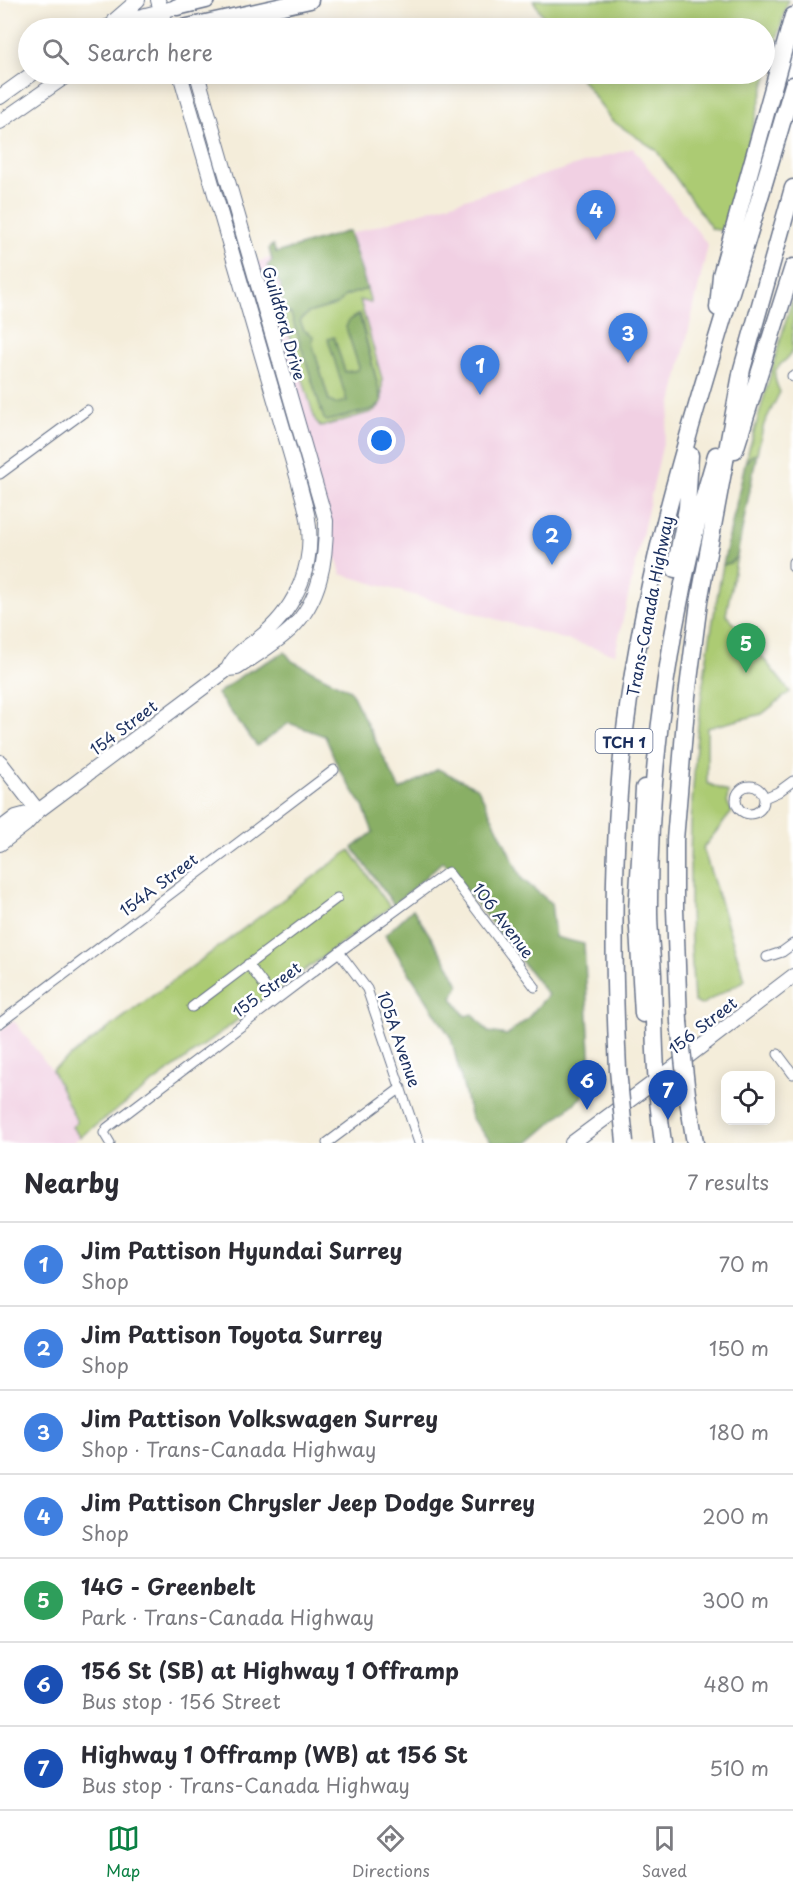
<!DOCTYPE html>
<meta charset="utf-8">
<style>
:root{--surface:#fff;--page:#f2f2f3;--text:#2b2b33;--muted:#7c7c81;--line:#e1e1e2;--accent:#0b8043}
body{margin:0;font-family:"Playpen Sans",sans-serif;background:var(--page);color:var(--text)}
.controls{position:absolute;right:18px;bottom:18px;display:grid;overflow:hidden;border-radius:12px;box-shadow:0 3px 15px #0003}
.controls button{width:54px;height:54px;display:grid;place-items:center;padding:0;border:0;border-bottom:2px solid var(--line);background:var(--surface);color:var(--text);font:30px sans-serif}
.you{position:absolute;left:382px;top:441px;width:21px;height:21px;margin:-15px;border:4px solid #fff;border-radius:50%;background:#1a73e8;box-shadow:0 0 0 9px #1a73e833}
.badge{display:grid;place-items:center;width:39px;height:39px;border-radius:50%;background:var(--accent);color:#fff;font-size:20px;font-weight:700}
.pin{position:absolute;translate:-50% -50px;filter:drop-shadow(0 2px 3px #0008)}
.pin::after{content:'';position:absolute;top:32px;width:21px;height:18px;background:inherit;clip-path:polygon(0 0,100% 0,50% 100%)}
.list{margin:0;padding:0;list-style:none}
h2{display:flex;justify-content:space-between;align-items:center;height:78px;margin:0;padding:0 24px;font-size:26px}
h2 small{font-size:20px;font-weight:400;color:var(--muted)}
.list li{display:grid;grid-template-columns:39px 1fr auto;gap:18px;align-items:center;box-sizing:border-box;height:84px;padding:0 24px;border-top:2px solid var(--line)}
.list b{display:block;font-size:22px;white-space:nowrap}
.list p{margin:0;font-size:20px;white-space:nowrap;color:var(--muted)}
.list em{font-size:20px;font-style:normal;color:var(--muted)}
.icon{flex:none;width:33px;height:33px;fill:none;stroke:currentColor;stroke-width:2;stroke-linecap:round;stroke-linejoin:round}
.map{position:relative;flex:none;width:793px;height:1143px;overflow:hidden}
.search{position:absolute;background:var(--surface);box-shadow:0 3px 15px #0003;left:18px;right:18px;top:18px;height:66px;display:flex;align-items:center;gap:15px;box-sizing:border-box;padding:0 21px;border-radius:33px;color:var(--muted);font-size:22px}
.sheet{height:666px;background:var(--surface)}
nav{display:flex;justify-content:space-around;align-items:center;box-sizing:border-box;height:84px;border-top:2px solid var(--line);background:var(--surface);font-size:16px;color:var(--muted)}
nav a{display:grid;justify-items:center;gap:3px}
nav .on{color:var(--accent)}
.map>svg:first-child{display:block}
</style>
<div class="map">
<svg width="793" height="1143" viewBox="0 0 793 1143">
<rect width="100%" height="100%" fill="#fff"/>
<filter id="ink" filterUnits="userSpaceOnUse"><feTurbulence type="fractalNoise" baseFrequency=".0167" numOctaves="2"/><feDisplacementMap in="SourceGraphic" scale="12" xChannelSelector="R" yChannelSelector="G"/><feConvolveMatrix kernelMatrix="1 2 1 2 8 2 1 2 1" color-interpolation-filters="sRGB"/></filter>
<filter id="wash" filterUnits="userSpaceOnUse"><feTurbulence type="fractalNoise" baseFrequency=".008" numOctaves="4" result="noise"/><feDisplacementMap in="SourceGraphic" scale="24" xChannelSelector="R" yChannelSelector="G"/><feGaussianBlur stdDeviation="1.35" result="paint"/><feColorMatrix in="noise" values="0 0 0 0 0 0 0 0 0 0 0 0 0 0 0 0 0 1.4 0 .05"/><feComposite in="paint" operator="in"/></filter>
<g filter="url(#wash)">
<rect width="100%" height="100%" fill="#f4edda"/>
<!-- built -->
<path fill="#f1d0e3" d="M633 148 708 245 615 654 341 574 254 263Z
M14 1021 54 1073 77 1123 72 1127 80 1137 72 1143H0V1031Z"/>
<!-- green -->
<path fill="#accb73" stroke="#647d68" stroke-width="1.5" d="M533 0H788L724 231 712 229 656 150 611 120 578 74H764V28H550Z
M367 289 371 303 360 300 382 379V402L375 411 321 427 315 420 282 310 291 314 324 418 327 421 373 409 382 402 360 314 346 327 359 367 358 370 345 372 334 338 347 401 335 405 329 400 312 343 313 336 304 330 300 321 308 313 338 304 345 296Z
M793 296V349C787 368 765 361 780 392L764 424 757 453 751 456 745 463Z
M737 556 726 615 744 634 790 692 762 714 707 728V783L728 792 727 802 732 812 703 848 745 980 701 1005 694 1002C689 926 688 850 694 774 698 704 710 635 723 565L732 562Z
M350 850 390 907 80 1137 72 1127 77 1122 52 1070Z"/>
<!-- forest -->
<path fill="#89af65" stroke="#526f62" stroke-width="1.5" d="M349 231 367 289 345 296 338 304 308 313 300 321 304 330 313 336 312 343 329 401 335 404 347 401 328 339 334 337 345 372 358 370 359 367 346 327 349 320 359 314 382 402 373 409 327 421 324 419 291 314 282 310C284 301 280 294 281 285L276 279 274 271 269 269 267 266 272 261 269 248 273 245 276 253Z
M757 453 737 556 732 562 723 565 745 463 751 456Z
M285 652 292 661 350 690 400 790 438 769 478 788 522 879 551 903 555 937 584 944 592 1088 528 1143H492L471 1118 451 1038 385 935 413 909 450 967 459 985 452 998 465 1016 473 1014 488 1032 507 1035 526 1020 548 995 443 861 394 905 353 848 373 832 363 806 339 769 325 736 289 723 257 746 217 694 244 674Z"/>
</g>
<g filter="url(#ink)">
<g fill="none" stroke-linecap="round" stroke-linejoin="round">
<!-- street casing -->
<g stroke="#677289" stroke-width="11">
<path id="street" d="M792 376 793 377
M0 474 87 410
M793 562V567
M736 800a14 14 0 1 1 28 0a14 14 0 1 1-28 0Z
M764 798 778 792 793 781
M339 952 367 989 419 1143
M767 957 782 952 793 944
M248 964 275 1000
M192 1007 337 898
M0 1023 334 770
M778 1054 793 1074
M110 1143 104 1133 107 1128 339 952 448 872 535 987
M327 1143 401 1088"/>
</g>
<!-- secondary casing -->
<g stroke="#677289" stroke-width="16">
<path id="secondary" d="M158 0 166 28
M115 20 138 0
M104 28 130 19 177 7
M180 74 299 483C302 495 306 507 308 519 315 563 297 606 264 634 251 645 234 653 228 669
M0 97 32 74
M0 122 69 74
M0 762 38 811
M0 829 16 817 38 811
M0 844 25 825 38 811 228 669 237 668C255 656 275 644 291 629 321 600 326 560 326 521L197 74
M572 1143 677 1065 793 976"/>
</g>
<!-- highway casing -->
<g stroke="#677289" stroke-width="19">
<path id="highway" d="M177 7 206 0
M183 28 310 0
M197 75V74
M718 308 721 275 793 16
M735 450 793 267
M675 569 687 508 690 455
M643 1014 637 911 644 788
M679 1022 675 909V840L687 696 699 602 742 369 793 188
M618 1070C613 966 612 861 622 757 638 594 687 435 735 279 755 215 774 150 793 85
M687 1094 695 1143
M663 1143C655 1087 654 1031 653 975 652 954 649 933 649 912 648 760 672 600 716 455"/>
</g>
<!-- street -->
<use href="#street" stroke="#fff" stroke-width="9"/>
<!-- secondary -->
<use href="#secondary" stroke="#fff" stroke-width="14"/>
<!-- highway -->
<use href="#highway" stroke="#fff" stroke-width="16"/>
<!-- highway-bridge casing -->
<g stroke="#677289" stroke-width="19" stroke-linecap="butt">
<path id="highway-bridge" d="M679 1022 687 1094
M618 1070 625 1142"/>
</g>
<!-- highway-bridge -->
<use href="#highway-bridge" stroke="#fff" stroke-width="16"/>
</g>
</g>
<g text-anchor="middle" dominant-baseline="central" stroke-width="5" stroke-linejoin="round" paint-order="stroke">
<!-- shield labels -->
<rect fill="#fff" stroke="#5f6d8e" stroke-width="1.5" x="595.5" y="729" width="57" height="24" rx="4.5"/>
<g font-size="15" font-weight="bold" fill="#1b2f5e">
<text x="624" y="741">TCH 1</text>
</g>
<!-- street labels -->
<g font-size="16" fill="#1b2f5e" stroke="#fff">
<text transform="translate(285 323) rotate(74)">Guildford Drive</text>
<text transform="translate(649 606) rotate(-79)">Trans-Canada Highway</text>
<text transform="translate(123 727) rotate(-37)">154 Street</text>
<text transform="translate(158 884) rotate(-37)">154A Street</text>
<text transform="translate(504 920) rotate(53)">106 Avenue</text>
<text transform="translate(266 989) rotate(-37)">155 Street</text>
<text transform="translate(702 1025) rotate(-38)">156 Street</text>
<text transform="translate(400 1039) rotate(71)">105A Avenue</text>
</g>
</g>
</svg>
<div class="controls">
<button><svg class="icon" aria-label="locate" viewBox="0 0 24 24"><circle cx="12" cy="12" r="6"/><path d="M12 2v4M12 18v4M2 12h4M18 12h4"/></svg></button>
</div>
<div class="you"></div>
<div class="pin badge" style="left:480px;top:395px;background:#3f7fe0">1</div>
<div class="pin badge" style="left:552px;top:565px;background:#3f7fe0">2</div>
<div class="pin badge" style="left:628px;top:363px;background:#3f7fe0">3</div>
<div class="pin badge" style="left:596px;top:240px;background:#3f7fe0">4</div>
<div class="pin badge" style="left:746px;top:673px;background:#2e9e5b">5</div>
<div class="pin badge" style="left:587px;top:1110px;background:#1a4fb4">6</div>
<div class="pin badge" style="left:668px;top:1120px;background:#1a4fb4">7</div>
<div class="search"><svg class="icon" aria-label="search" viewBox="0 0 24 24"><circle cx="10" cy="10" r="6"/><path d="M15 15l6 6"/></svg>Search here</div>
</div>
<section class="sheet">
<h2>Nearby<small>7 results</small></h2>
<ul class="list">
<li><span class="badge" style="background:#3f7fe0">1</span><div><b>Jim Pattison Hyundai Surrey</b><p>Shop</p></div><em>70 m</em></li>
<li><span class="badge" style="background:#3f7fe0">2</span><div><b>Jim Pattison Toyota Surrey</b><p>Shop</p></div><em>150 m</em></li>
<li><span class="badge" style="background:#3f7fe0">3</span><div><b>Jim Pattison Volkswagen Surrey</b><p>Shop · Trans-Canada Highway</p></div><em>180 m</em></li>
<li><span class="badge" style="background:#3f7fe0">4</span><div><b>Jim Pattison Chrysler Jeep Dodge Surrey</b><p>Shop</p></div><em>200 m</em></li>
<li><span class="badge" style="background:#2e9e5b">5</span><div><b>14G - Greenbelt</b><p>Park · Trans-Canada Highway</p></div><em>300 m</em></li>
<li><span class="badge" style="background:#1a4fb4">6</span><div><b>156 St (SB) at Highway 1 Offramp</b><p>Bus stop · 156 Street</p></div><em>480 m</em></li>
<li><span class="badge" style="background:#1a4fb4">7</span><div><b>Highway 1 Offramp (WB) at 156 St</b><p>Bus stop · Trans-Canada Highway</p></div><em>510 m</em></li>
</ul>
</section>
<nav>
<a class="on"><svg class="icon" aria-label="map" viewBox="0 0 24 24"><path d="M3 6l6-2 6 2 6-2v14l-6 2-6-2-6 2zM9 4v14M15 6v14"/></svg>Map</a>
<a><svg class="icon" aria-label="directions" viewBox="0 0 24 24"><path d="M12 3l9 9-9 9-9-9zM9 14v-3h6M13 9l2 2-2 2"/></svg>Directions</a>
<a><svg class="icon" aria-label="saved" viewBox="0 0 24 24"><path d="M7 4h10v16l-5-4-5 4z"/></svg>Saved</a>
</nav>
